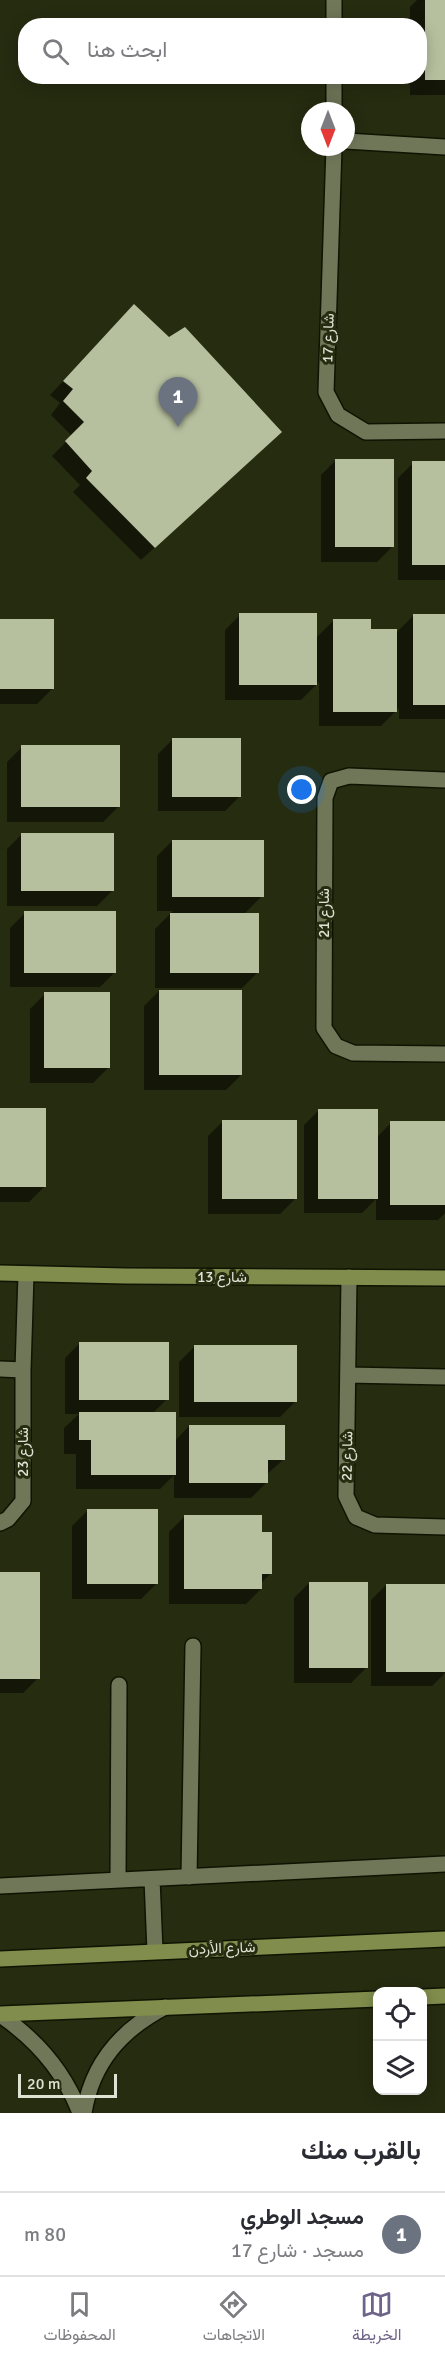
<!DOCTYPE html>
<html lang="ar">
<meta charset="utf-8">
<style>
:root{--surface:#fff;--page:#f7f7f7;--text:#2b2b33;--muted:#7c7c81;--line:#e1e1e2;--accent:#6e6389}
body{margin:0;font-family:Signika,Vazirmatn,sans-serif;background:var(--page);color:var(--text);direction:rtl}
.controls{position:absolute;right:18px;bottom:18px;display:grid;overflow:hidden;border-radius:12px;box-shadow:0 3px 15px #0003}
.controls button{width:54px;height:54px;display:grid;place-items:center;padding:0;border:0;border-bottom:2px solid var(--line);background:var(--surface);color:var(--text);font:30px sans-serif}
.compass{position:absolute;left:301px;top:102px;width:54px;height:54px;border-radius:50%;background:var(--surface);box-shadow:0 3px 15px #0003;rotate:180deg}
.scale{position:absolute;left:18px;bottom:15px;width:99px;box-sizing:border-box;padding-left:6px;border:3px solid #dde2d2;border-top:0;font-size:16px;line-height:21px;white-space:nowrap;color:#dde2d2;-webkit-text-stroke:4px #262c10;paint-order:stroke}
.you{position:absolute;left:302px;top:790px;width:21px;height:21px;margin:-15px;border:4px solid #fff;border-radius:50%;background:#1a73e8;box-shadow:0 0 0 9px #1a73e833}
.badge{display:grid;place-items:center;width:39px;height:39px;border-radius:50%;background:var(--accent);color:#fff;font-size:20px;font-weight:700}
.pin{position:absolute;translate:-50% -50px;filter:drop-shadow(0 2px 3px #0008)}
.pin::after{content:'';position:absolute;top:32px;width:21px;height:18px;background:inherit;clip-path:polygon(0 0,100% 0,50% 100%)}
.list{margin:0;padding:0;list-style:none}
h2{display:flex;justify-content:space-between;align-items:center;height:78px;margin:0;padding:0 24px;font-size:26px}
h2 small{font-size:20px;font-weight:400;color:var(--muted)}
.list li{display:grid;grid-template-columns:39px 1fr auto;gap:18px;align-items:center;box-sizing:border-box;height:84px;padding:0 24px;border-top:2px solid var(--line)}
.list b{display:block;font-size:22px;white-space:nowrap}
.list p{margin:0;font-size:20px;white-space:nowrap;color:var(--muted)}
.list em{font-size:20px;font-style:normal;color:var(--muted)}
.icon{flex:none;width:33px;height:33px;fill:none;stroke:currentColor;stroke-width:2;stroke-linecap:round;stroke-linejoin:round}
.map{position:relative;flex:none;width:445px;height:2113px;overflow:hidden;direction:ltr}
.search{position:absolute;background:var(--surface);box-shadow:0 3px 15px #0003;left:18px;right:18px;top:18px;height:66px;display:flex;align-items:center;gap:15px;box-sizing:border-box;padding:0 21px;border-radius:24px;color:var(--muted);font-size:22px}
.sheet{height:162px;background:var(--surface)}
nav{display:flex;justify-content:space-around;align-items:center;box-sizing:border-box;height:84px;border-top:2px solid var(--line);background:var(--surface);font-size:16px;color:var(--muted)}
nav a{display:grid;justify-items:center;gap:3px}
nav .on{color:var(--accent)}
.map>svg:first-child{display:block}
</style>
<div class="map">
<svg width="445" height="2113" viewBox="0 0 445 2113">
<rect width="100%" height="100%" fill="#262c10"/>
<!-- shadow -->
<path fill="#0007" d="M417 0H445V95H410V76H420V26H410V7Z
M121 320 267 445 141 560 73 492 80 485 52 456 72 436 51 415 60 403 50 395Z
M336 460 392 547 377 562H321V475Z
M413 463H445V580H398V478Z
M240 615 316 638 334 620 370 630 396 633 414 615H445V719H399V708L381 726H319V682L301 700H225V630Z
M0 621 52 689 37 704H0Z
M173 739 240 796 225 811H158V754Z
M22 747 118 807 103 822H7V762Z
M22 834 112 891 97 906H7V849Z
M172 841 262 896 244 914 257 973 242 988H155V929L173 911H157V856Z
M25 913 115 972 100 987H10V928Z
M159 991 241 1075 226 1090H144V1006Z
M45 994 108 1068 93 1083H30V1009Z
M0 1110 44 1187 29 1202H0Z
M319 1110 377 1137 391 1123H445V1213L438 1220H376V1199L362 1213H304V1125Z
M223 1121 295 1199 280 1214H208V1136Z
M80 1343 167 1399 153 1413 175 1441 189 1426 283 1460 266 1475V1483L251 1498H174V1475L160 1489H76V1454H64V1428L79 1414H65V1358Z
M194 1347 295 1402 280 1417H179V1362Z
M87 1511 156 1584 141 1599H72V1526Z
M184 1517 261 1533 270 1574 261 1583V1589L246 1604H169V1532Z
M0 1574 38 1678 23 1693H0Z
M309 1583 366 1668 351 1683H294V1598Z
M386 1585H445V1673L432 1686H371V1600Z"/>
<!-- building -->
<path fill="#b6bf9e" d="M425 0H445V80H425Z
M134 304 169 337 185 327 282 432 155 548 86 478 92 471 65 441 84 422 63 401 73 389 63 381Z
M335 459H394V547H335Z
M412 461H445V565H412Z
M239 613H317V685H239Z
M413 614H445V705H413Z
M0 619H54V689H0Z
M333 619H371V629H397V712H333Z
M172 738H241V797H172Z
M21 745H120V807H21Z
M21 833H114V891H21Z
M172 840H264V897H172Z
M24 911H116V973H24Z
M170 913H259V973H170Z
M159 990H242V1075H159Z
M44 992H110V1068H44Z
M0 1108H46V1187H0Z
M318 1109H378V1199H318Z
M222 1120H297V1199H222Z
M390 1121H445V1205H390Z
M79 1342H169V1400H79Z
M194 1345H297V1402H194Z
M79 1412H176V1475H91V1440H79Z
M189 1425H285V1460H268V1483H189Z
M87 1509H158V1584H87Z
M184 1515H262V1532H272V1574H262V1589H184Z
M0 1572H40V1679H0Z
M309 1582H368V1668H309Z
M386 1584H445V1672H386Z"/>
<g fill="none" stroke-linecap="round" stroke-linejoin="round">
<!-- lane casing -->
<g stroke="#0f1400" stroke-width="18">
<path id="lane" d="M189 1877 193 1646
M152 1879 155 1951
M118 1880 119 1685
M0 1886 445 1864"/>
</g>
<!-- street casing -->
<g stroke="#0f1400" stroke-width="18">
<path id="street" d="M334 0V26
M334 76V111
M346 141 445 147
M334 147 326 392 338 415 366 432 445 431
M445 780 349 776 331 781 325 798 324 1028 336 1046 353 1053 445 1054
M349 1277 346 1496 356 1517 375 1525 445 1527
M0 1369 23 1370
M348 1375 445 1377
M0 1523 8 1519 23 1501V1370L26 1274
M0 2015C37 2040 64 2071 80 2113
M84 2113C92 2063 121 2030 165 2007"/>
</g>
<!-- secondary casing -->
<g stroke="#0f1400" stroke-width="18">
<path id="secondary" d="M0 1273 125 1276 445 1278
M0 1959 445 1939
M422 1997 445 1996
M0 2014 378 1999"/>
</g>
<!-- lane -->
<use href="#lane" stroke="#707759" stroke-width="15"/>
<!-- street -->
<use href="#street" stroke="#707759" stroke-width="15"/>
<!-- secondary -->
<use href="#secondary" stroke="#808d4c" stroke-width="15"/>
</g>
<g text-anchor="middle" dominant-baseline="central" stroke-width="6" stroke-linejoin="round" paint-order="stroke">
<!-- street labels -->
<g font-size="15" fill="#dde2d2" stroke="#262c10">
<text transform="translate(328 338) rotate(-88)">شارع 17</text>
<text transform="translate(324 913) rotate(-90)">شارع 21</text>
<text x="222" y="1277">شارع 13</text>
<text transform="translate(23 1452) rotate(-90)">23 شارع</text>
<text transform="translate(347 1456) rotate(-89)">شارع 22</text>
<text transform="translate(222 1948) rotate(-2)">شارع الأردن</text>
</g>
</g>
</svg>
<div class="controls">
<button><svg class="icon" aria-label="locate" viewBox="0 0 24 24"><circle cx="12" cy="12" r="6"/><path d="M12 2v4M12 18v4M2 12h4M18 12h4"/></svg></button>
<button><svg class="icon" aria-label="layers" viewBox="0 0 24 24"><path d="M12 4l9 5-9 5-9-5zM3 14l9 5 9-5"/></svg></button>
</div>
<svg class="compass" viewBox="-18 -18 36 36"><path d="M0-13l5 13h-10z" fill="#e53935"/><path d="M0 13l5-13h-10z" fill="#7c7c81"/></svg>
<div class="scale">20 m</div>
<div class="you"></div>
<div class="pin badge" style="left:178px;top:427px;background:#6b7280">1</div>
<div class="search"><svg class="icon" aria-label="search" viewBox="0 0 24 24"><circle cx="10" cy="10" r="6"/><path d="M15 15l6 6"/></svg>ابحث هنا</div>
</div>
<section class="sheet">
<h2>بالقرب منك<small></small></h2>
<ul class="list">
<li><span class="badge" style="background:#6b7280">1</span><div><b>مسجد الوطري</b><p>مسجد · شارع 17</p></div><em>80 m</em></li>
</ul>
</section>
<nav>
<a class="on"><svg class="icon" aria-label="map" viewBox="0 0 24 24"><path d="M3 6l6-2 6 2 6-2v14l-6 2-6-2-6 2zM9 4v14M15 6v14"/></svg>الخريطة</a>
<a><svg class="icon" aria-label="directions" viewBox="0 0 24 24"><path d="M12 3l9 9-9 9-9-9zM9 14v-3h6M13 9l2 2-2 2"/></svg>الاتجاهات</a>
<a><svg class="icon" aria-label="saved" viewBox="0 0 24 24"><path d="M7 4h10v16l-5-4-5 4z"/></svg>المحفوظات</a>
</nav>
